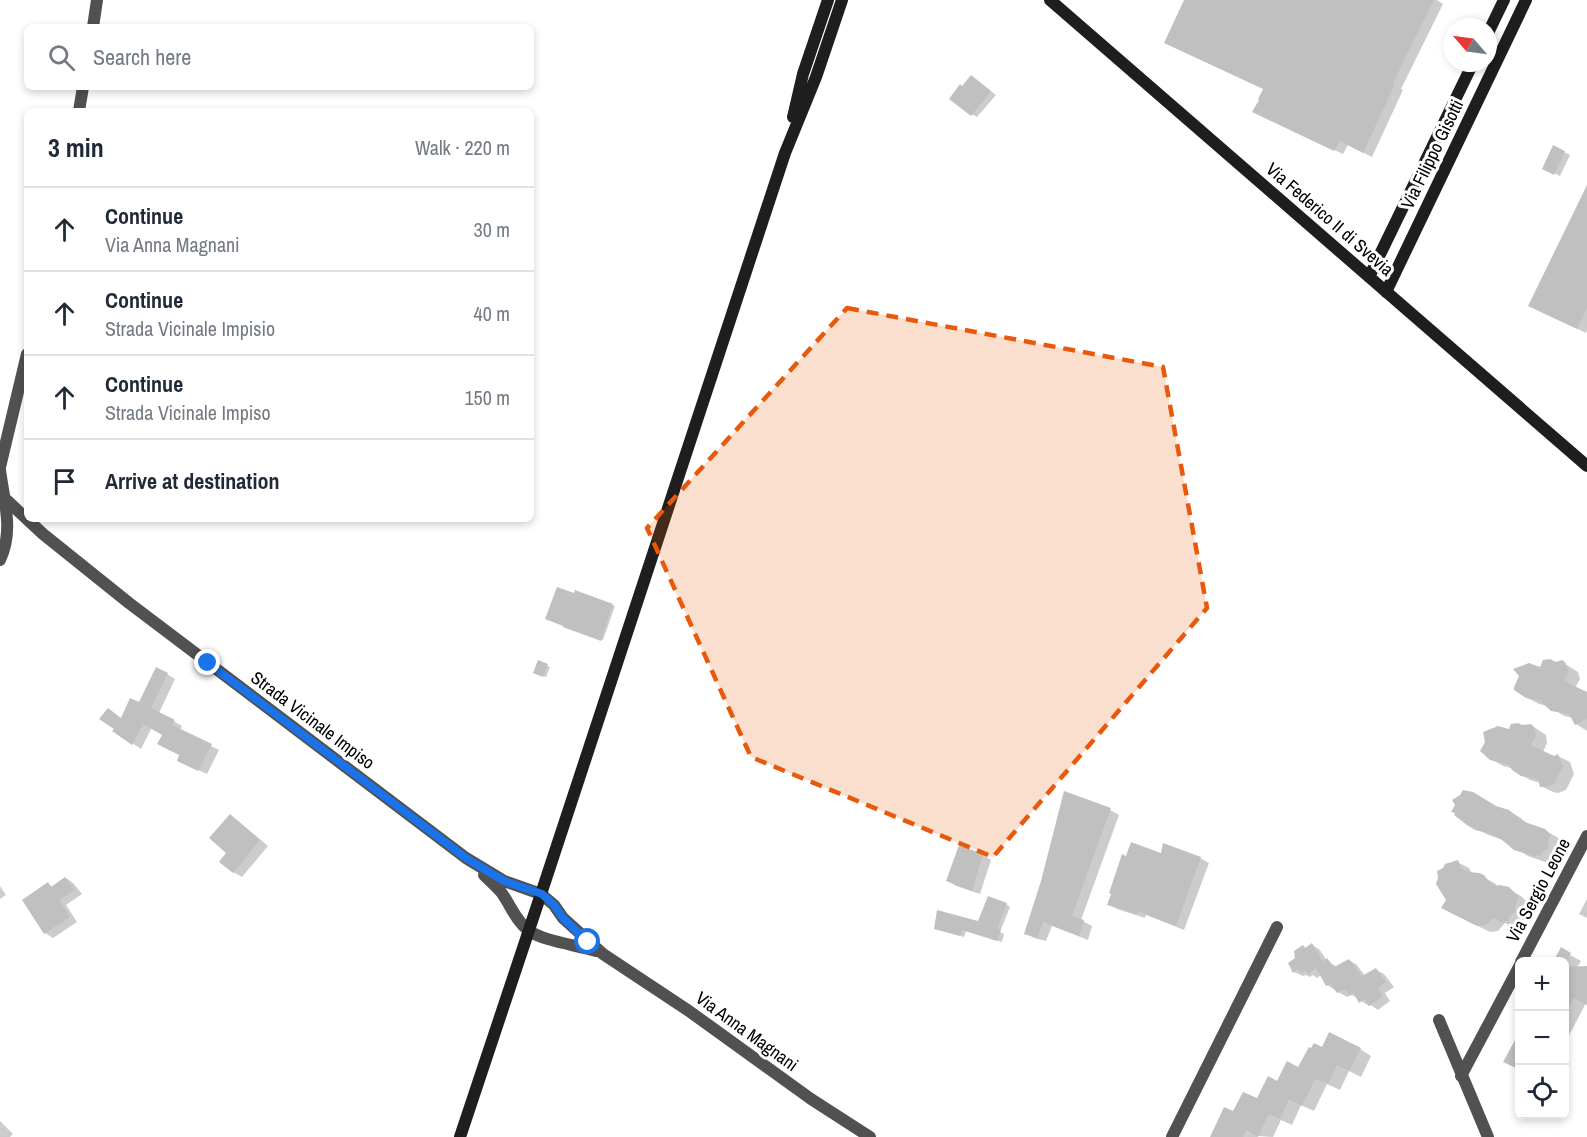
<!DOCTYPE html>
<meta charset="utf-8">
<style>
:root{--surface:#fff;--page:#f2f2f3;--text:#1f2937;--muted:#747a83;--line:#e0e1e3}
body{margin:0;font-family:"Archivo Narrow",sans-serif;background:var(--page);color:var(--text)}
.controls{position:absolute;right:18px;bottom:18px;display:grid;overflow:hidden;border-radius:9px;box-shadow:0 3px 9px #0003}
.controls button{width:54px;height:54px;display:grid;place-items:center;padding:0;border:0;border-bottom:2px solid var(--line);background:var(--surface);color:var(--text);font:30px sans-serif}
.compass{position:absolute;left:1443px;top:18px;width:54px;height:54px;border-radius:50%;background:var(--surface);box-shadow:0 3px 9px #0003;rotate:298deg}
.stop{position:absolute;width:18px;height:18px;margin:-14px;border:4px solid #1a73e8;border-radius:50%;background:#fff}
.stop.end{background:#1a73e8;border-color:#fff;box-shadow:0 2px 6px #0008}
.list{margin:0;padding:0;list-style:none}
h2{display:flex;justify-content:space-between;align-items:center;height:78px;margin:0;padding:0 24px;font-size:26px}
h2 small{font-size:20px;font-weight:400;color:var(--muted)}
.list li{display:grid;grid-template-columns:39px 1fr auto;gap:18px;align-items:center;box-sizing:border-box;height:84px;padding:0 24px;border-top:2px solid var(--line)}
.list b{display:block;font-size:22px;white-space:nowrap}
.list p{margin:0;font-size:20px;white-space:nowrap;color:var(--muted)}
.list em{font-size:20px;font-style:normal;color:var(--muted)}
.icon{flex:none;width:33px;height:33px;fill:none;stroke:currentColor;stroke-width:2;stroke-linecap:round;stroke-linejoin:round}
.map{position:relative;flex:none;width:1587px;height:1137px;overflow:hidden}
.search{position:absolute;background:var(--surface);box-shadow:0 3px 9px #0003;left:24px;top:24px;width:510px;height:66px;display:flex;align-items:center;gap:15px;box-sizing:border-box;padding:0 21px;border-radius:9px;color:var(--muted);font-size:22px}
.panel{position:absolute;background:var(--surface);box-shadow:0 3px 9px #0003;left:24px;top:108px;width:510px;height:414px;border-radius:9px}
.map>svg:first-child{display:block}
</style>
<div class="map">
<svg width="1587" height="1137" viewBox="0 0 1587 1137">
<rect width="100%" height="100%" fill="#fff"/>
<!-- shadow -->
<path fill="#0003" d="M1186 0H1437L1443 4 1401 89 1403 90 1372 157 1348 145 1343 154 1262 116 1264 89Z
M976 80 996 95 977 117 971 114 962 88Z
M1554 147 1570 155 1560 176 1544 168Z
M1587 188V330L1586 333 1539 310Z
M576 592 615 606 603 640 566 628 565 625Z
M538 662 550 667 546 677 534 672Z
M1562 662 1578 672 1580 679 1575 688 1587 693V731L1576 724 1573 718 1564 716 1548 706 1539 704 1526 697 1540 669Z
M167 674 175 679 159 713 182 726 180 730 219 750 207 774 187 765 181 755 164 734 152 727 141 749 114 731 122 719 139 704Z
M1531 725 1546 735 1547 743 1543 752 1554 757 1558 756 1570 762 1574 774 1566 790 1558 793 1553 792 1541 786V783L1530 780 1518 773 1515 769 1503 766 1491 759 1510 731Z
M1065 793 1110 810 1119 815 1081 920 1092 926 1088 940 1052 926 1046 941 1034 938 1026 933 1042 881Z
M1497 808 1509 811 1521 818 1528 824 1544 830 1557 837 1562 843 1559 847 1560 855 1554 858 1552 861 1549 859 1548 863 1528 856 1501 839 1488 835 1475 828Z
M230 816 238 821 268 846 242 877 233 872 229 853Z
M960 847 983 855 991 860 980 894 956 886 948 881Z
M1162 855 1200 858 1209 863 1184 930 1146 915 1145 918 1117 909 1109 904 1127 858Z
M1457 862 1469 868 1472 874H1478L1496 884 1498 887 1508 889 1521 896 1530 905 1527 911V918L1522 921 1519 927 1514 928 1505 923 1498 931 1490 932 1454 914 1447 900Z
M66 878 73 883 82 894 66 905 77 922 53 938 45 933 48 884 53 887Z
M0 886 6 895 0 899Z
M1587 899V918L1579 914Z
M1006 904 1010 907 1000 932 1004 934 1002 942 966 931 964 937 940 930 978 923Z
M1312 945 1320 950 1327 961 1337 967 1349 960 1357 965 1365 976 1376 970 1384 974 1394 987 1385 993 1390 1001 1378 1010 1371 1005 1369 1006 1352 995 1347 997 1338 992 1327 985 1321 975 1317 978 1313 975 1310 977 1306 975 1303 976 1294 972 1297 958 1303 946 1307 949Z
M1561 950 1581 961 1577 968 1587 969V1004L1586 1003 1564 1045V962Z
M1323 1049H1360L1371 1056 1361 1077 1349 1071 1340 1090 1327 1084 1314 1111 1301 1105 1292 1125 1281 1120 1273 1137 1258 1136 1257 1137H1219L1234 1113 1257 1100 1278 1083 1299 1069Z
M0 1121 13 1134 10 1137H0Z"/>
<!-- building -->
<path fill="#c0c0c0" d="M1184 0H1434L1393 83 1395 84 1363 153 1340 141 1334 151 1252 112 1259 100 1258 99 1263 89 1164 43Z
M971 75 991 91 971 116 949 99 960 84 962 86Z
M1553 145 1565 151 1554 175 1542 169Z
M1587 185V308L1577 329 1528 306Z
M557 587 574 593 575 590 613 604 601 641 563 627V626L545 619Z
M1550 659 1556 662 1562 660 1565 662 1569 671 1564 681 1587 692V719L1575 725 1569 714 1551 711 1540 701 1526 698 1514 690V687L1519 676 1513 669 1529 663 1540 667 1543 660Z
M538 660 548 664 543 677 533 673Z
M156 667 168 673 151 708 175 720 172 725 212 744 198 771 177 761 179 755 157 744 162 735 143 724 132 745 112 731 114 729 99 719 108 708 121 718 130 698 139 702Z
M1518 723 1522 725 1531 724 1534 727 1536 736 1531 745 1554 756 1558 754 1563 766 1554 784 1545 787H1540L1538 779 1521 776 1512 770 1509 765 1490 760 1480 751 1485 742 1483 732 1498 726 1509 729 1511 724Z
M1463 790 1473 792 1496 806 1509 810 1522 821 1545 829 1551 835 1548 840 1549 848 1543 851 1540 856 1537 854 1536 857 1514 850 1502 840 1488 833 1475 830 1467 825 1454 815 1455 813 1451 812 1455 805 1452 800 1460 795Z
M1064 791 1111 808 1072 916 1084 920 1079 936 1043 922 1037 938 1024 934 1041 881Z
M230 814 260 840 233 873 219 862 226 853 209 838Z
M1131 842 1161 853 1163 843 1201 857 1176 926 1138 911 1136 914 1107 905 1111 894 1109 893 1122 854 1126 856Z
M959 845 983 854 972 891 946 881Z
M1458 860 1462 869 1469 872 1479 873 1484 875 1489 882 1496 886 1500 885 1509 887 1519 897 1516 904 1515 912 1510 915 1508 921 1501 922 1493 918 1486 925 1477 926 1441 908 1446 900 1436 884 1438 878 1437 871 1443 868 1445 864Z
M65 877 75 890 59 900 70 917 44 934 22 900 48 882 51 887Z
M988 896 1007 903 997 929 1001 930 997 941 962 930 960 936 934 929 937 910 978 921Z
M1312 943 1323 962 1327 958 1334 967 1349 959 1362 976 1376 968 1386 982 1378 988 1383 996 1369 1006 1365 999 1359 1003 1354 993 1349 995 1346 989 1337 993 1331 984 1326 986 1316 968 1308 974 1305 971 1301 973 1298 969 1293 973 1288 963 1295 958 1294 951 1303 945 1305 948Z
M1561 947 1571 953 1566 962H1553Z
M1587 966V1005L1574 998 1564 1017V967Z
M1520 1031V1070L1503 1062Z
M1329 1032 1361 1048 1349 1071 1337 1065 1328 1084 1315 1079 1302 1106 1289 1099 1280 1119 1269 1114 1258 1137 1246 1130 1243 1137H1210L1224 1107 1233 1111 1243 1092 1257 1098 1268 1076 1277 1081 1287 1061 1298 1067 1309 1047 1311 1048 1314 1043 1322 1047Z"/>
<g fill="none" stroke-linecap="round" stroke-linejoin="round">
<!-- street -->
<path stroke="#515151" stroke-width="12" d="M93 27 97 0
M79 111 83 87
M0 467 27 354
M0 470C4 501 14 531 0 560
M0 494 43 534 129 603 466 858 504 881 541 894 554 905 563 918 603 954 689 1011 811 1099 870 1137
M484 875C490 881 496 886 501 892 510 904 516 921 528 930 542 941 577 945 596 951
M1521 962 1587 836
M1439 1020 1488 1137
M1461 1076 1520 965
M1172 1137 1277 927"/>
<!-- secondary -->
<path stroke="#1e1e1e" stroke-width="12" d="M1050 0 1587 466
M1488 33 1504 0
M793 117 803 74 828 0
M1369 277 1473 63
M1386 292 1526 0
M460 1137 541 894 785 153 816 77 842 0"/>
</g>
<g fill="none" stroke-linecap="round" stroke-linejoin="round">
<!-- route -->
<path stroke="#1a73e8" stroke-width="8" d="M208 663 466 858 504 881 542 894 554 905 563 918 588 942"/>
</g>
<!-- marked area -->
<path fill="#e8590c" fill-opacity="0.2" stroke="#e8590c" stroke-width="4.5" stroke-dasharray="12 8" stroke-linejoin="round" d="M847 308 1163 367 1207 608 993 857 751 757 647 528Z"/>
<g text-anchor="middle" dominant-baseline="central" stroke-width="6" stroke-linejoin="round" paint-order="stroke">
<!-- street labels -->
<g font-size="18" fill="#000" stroke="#fff">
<text transform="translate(1432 154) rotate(-64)">Via Filippo Gisotti</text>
<text transform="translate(1330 219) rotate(41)">Via Federico II di Svevia</text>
<text transform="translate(313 720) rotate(37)">Strada Vicinale Impiso</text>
<text transform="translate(1538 890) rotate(-62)">Via Sergio Leone</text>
<text transform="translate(747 1031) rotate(36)">Via Anna Magnani</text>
</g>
</g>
</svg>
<div class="controls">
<button>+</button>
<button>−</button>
<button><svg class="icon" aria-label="locate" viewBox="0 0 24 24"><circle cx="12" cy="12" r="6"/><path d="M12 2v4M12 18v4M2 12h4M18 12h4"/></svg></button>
</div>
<svg class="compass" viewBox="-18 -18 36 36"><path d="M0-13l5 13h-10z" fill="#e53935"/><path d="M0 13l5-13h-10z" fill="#747a83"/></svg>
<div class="stop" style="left:588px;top:942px"></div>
<div class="stop end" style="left:208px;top:663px"></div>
<div class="search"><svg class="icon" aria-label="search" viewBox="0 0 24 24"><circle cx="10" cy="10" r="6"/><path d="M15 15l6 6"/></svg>Search here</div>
<section class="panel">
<h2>3 min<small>Walk · 220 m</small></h2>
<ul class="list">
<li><svg class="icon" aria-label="ahead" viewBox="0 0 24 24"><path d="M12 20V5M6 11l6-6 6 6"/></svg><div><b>Continue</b><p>Via Anna Magnani</p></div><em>30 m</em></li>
<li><svg class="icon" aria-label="ahead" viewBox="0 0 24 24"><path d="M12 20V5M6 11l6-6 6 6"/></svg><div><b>Continue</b><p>Strada Vicinale Impisio</p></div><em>40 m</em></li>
<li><svg class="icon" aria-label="ahead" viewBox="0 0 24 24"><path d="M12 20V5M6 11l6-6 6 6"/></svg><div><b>Continue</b><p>Strada Vicinale Impiso</p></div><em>150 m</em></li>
<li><svg class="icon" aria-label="arrive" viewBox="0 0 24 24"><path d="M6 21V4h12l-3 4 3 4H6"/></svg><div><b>Arrive at destination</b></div></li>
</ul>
</section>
</div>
